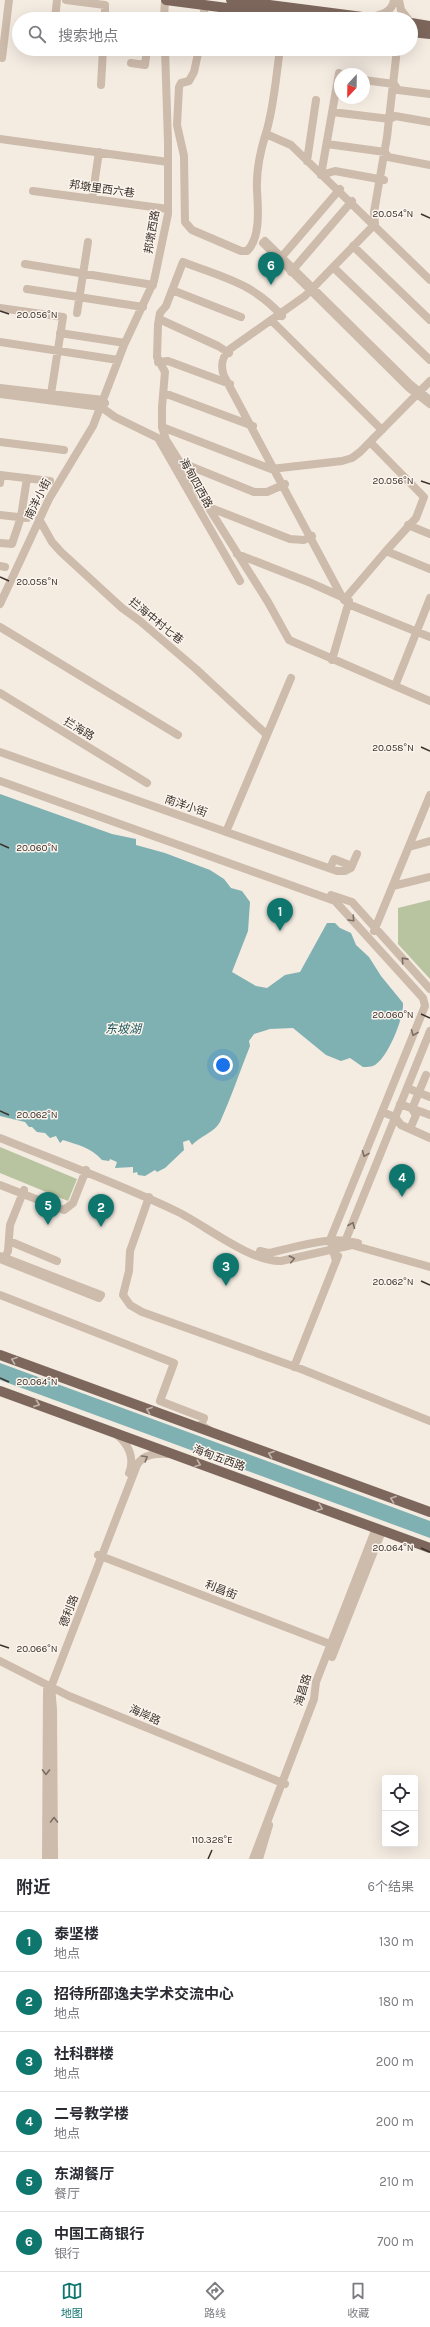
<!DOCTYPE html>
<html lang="zh">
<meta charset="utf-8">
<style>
:root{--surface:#fff;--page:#f2f2f3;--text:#2b2b33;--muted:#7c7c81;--line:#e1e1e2;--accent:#0f766e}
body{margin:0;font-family:Karla,"Noto Sans SC",sans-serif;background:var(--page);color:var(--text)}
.controls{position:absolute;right:12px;bottom:12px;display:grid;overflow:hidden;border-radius:4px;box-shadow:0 4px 16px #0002}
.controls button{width:36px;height:36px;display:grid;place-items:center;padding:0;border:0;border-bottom:1px solid var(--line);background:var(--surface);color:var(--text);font:20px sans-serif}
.compass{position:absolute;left:334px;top:68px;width:36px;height:36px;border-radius:50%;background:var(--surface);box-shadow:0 4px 16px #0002;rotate:202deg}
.you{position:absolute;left:223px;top:1065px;width:14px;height:14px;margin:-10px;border:3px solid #fff;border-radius:50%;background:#1a73e8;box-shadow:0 0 0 6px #1a73e833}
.badge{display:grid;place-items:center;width:26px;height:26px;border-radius:50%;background:var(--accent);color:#fff;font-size:13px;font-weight:700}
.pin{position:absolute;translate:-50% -33px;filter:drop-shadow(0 1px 2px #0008)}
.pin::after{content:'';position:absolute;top:21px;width:14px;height:12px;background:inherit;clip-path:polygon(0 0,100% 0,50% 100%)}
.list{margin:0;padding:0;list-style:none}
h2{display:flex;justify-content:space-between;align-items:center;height:52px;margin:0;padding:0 16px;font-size:17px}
h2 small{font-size:13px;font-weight:400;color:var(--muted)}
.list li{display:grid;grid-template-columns:26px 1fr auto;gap:12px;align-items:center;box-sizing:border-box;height:60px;padding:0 16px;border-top:1px solid var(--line)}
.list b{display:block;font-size:15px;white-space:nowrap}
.list p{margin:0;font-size:13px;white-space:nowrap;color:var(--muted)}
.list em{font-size:13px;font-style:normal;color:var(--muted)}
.icon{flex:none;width:22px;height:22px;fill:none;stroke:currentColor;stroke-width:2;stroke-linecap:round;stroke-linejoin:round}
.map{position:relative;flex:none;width:430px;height:1859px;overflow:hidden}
.search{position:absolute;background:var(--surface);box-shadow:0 4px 16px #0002;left:12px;right:12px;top:12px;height:44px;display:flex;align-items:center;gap:10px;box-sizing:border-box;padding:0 14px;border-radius:22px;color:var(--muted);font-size:15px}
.sheet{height:412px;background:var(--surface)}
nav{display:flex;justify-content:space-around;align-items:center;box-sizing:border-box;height:56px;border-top:1px solid var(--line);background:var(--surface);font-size:11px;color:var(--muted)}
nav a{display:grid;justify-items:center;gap:2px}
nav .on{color:var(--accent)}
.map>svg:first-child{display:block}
</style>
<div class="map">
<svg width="430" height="1859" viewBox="0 0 430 1859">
<rect width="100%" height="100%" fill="#f4ebe1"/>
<!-- green -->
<path fill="#b8c4a0" d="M430 900V979L398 944V908Z
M0 1147 77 1179 68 1201 0 1173Z"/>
<!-- water -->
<path fill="#7fb0b2" d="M0 794 112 834 136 839V845L165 853 210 870 224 879 231 888 242 891 250 902 248 931 232 972 256 986 267 988 285 975 300 972 327 923H335L340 928 351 933 356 945 369 957 381 976 403 1003C404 1018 388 1057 375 1065 371 1067 367 1067 363 1067L350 1058 341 1061 326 1055 293 1028 270 1029 254 1034 249 1041 250 1046C240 1071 231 1098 220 1122 215 1132 199 1137 192 1145L189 1140 183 1142 184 1150 165 1168 157 1172 155 1170 145 1176 138 1175 137 1172 133 1173V1167L115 1168 117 1162 110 1159 109 1161 102 1160C90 1147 78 1145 63 1140L60 1143 56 1136 50 1138 45 1133 37 1132 32 1127H29L25 1122 0 1116Z
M0 1363 430 1521V1538L0 1380Z"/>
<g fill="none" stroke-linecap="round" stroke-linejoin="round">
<!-- minor -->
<path stroke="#cdbbac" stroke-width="8" d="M66 0 105 5V19
M399 0 401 10 408 19
M371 17C382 15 392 12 394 0
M55 19 57 0
M164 19 165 0
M203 19 205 5
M199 49 194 72 189 81 181 83 179 87 177 125 184 156 185 222 192 230 241 251H247C261 238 258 207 257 190 256 169 260 152 266 133 274 107 276 76 280 49
M397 49 387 137 374 212 375 224 305 296 230 349C222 357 220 365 224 376L342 597 348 604 430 637
M2 58 9 0
M131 63 145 65 147 49
M364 80 394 84 398 90 430 94
M101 85 103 49
M332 112 390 119 395 116 430 122
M266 134 291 145 430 280
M0 139 168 162
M327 144 385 152 388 157 430 165
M307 161 316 100
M321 175 339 73
M321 175 335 171 384 180
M33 191 168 209
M92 199 99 152
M353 246 430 320
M279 260 340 189
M25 264 153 285
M333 267 430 360
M291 272 352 201
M27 289 143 307
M172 290 241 317
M0 308 63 317 51 394
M77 313 88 242
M282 316C253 283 222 277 183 262L166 306 160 313 158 325 157 357 165 372 162 407V427L166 440 268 602 289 640 430 701
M159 319 218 346 229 353
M271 320 382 430
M60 333 125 343
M0 342 118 360
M158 362 168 361 230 384
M0 388 103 400 105 403
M164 393 253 426
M0 394 101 407 115 417 158 438 240 581
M430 400 410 384 265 241 263 243 408 387 430 404
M162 427 271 469 342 461 352 458 360 452 430 381
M0 442 64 450
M370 442 424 497 416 518 386 551
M180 462 254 492H267L285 484
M0 475 50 481
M0 483 1 475
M206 506 290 539 304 540 312 536
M0 515 27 518
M39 519 52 542 61 552 122 608 140 621 196 669 266 734
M408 525 430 534
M0 543 12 544 21 517 27 478
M237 554 311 583 342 597
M0 566 5 567
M344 600 386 551 430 569
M0 604 49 499 93 426 124 345 154 281 168 214V142L165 49
M0 627 178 735
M332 660 349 601
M395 686 430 598
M0 693 147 783
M0 752 337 871H345L351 868 357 854
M0 781 335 901 423 998 425 1006 330 1240 336 1261
M226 832 291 678
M409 847 430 841
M330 868 334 859 352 866
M393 886 430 877
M331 895 352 902 430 989
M374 931 430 795
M407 1088 430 1097
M400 1104 430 1115
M382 1112 395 1117 401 1125 430 1138
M410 1129 416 1115 412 1109 426 1075
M0 1138C59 1162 120 1184 178 1212 205 1225 250 1262 281 1261L352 1245 430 1267
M0 1185 64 1210 73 1203 86 1170
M149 1197 130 1251 129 1271 123 1295 130 1305 142 1312 301 1369 430 1421
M9 1241 57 1261
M344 1244 430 1031
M260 1251 268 1253C298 1247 329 1235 358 1243
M0 1256 101 1295 99 1298 0 1259
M4 1260 8 1251 10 1225 24 1190
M0 1295 174 1363 160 1401 204 1418 201 1425 209 1430
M294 1367 338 1256
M116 1434C129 1444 135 1459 129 1473
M98 1555 335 1646
M332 1657 382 1531
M0 1661 69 1696 285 1784
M46 1859 47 1690
M54 1859 53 1709 51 1687 137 1465C143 1454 156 1453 168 1454
M253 1859 314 1699 316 1682 376 1528
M259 1859 269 1825"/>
<!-- major -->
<path stroke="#7d675c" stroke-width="10" d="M166 0 312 19
M231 0 378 19
M411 23 430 26
M411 32 430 34
M0 1355 430 1512
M0 1391 430 1548"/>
</g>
<!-- one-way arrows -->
<defs><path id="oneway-chevron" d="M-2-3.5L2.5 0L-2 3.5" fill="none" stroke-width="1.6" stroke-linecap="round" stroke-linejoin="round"/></defs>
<g stroke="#7d6f65">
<use href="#oneway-chevron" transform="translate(352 919) rotate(47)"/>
<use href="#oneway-chevron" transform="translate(404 960) rotate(-132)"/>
<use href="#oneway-chevron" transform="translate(414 1033) rotate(112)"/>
<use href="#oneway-chevron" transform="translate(365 1154) rotate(112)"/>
<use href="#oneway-chevron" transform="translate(352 1225) rotate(-68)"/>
<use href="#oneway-chevron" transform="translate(292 1259) rotate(-12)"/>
<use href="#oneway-chevron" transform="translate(145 1458) rotate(-31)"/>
<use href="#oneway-chevron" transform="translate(46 1772) rotate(91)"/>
<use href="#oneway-chevron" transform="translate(54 1820) rotate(-90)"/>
</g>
<g stroke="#c2b5ac">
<use href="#oneway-chevron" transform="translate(14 1360) rotate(-160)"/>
<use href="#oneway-chevron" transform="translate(37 1404) rotate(20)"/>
<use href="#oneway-chevron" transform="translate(149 1410) rotate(-160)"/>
<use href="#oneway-chevron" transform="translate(271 1454) rotate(-160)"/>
<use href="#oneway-chevron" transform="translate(198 1464) rotate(20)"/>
<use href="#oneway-chevron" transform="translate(393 1499) rotate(-160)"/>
<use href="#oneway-chevron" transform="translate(320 1508) rotate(20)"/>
</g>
<!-- ticks -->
<path fill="none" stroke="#3b302b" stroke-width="1.5" d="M421 214 430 218M0 311 9 314M421 481 430 484M0 577 9 581M421 747 430 751M0 844 9 848M421 1014 430 1018M0 1111 9 1115M421 1281 430 1285M0 1378 9 1382M421 1548 430 1552M0 1645 9 1648M208 1859 212 1850"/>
<g text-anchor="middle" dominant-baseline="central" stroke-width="3" stroke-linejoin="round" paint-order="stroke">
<!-- street labels -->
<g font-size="11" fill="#3b302b" stroke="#fbf5ee">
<text transform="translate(102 189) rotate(8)">邦墩里西六巷</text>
<text transform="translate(152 232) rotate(-80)">邦墩西路</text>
<text transform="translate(196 483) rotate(61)">海甸四西路</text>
<text transform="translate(38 499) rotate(-63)">南洋小街</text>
<text transform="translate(156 621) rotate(39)">拦海中村七巷</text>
<text transform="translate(79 729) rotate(31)">拦海路</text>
<text transform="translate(186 806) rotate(19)">南洋小街</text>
<text transform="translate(219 1458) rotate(20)">海甸五西路</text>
<text transform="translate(221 1590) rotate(21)">利昌街</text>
<text transform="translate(69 1611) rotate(-69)">德利路</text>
<text transform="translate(303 1690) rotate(-74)">海昌路</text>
<text transform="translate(145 1715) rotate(24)">海岸路</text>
</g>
<!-- water labels -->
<g font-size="12" font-style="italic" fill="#1f5a5e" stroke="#fbf5ee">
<text x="123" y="1029">东坡湖</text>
</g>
</g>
<g font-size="10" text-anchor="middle" fill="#3b302b" stroke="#fbf5ee" stroke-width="3" stroke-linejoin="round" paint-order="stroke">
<text x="393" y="217">20.054°N</text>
<text x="37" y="318">20.056°N</text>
<text x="393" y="484">20.056°N</text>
<text x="37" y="585">20.058°N</text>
<text x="393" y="751">20.058°N</text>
<text x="37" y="851">20.060°N</text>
<text x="393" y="1018">20.060°N</text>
<text x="37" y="1118">20.062°N</text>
<text x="393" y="1285">20.062°N</text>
<text x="37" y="1385">20.064°N</text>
<text x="393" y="1551">20.064°N</text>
<text x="37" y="1652">20.066°N</text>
<text x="212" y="1843">110.328°E</text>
</g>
</svg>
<div class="controls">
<button><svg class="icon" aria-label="locate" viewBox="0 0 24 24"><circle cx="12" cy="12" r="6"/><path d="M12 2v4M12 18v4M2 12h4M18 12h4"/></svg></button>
<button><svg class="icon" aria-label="layers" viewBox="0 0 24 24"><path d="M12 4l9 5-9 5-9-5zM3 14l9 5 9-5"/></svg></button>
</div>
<svg class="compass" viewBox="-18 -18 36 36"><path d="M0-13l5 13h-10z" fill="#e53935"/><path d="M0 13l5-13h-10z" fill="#7c7c81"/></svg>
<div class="you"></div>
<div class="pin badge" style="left:280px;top:931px">1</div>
<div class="pin badge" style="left:101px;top:1227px">2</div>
<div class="pin badge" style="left:226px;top:1286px">3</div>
<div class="pin badge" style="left:402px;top:1197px">4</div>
<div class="pin badge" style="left:48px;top:1225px">5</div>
<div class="pin badge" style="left:271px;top:285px">6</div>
<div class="search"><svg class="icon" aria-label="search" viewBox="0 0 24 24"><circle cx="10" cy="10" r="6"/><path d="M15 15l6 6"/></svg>搜索地点</div>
</div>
<section class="sheet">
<h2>附近<small>6个结果</small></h2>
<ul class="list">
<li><span class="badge">1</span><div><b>泰坚楼</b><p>地点</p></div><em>130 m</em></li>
<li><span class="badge">2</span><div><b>招待所邵逸夫学术交流中心</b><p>地点</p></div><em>180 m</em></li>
<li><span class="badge">3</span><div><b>社科群楼</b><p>地点</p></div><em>200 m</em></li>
<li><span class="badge">4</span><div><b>二号教学楼</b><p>地点</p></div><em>200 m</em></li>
<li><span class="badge">5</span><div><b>东湖餐厅</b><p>餐厅</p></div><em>210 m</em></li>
<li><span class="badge">6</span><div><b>中国工商银行</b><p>银行</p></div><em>700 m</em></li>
</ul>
</section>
<nav>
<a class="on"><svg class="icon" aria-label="map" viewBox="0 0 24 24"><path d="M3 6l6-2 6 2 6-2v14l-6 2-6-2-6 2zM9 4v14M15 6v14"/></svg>地图</a>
<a><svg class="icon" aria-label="directions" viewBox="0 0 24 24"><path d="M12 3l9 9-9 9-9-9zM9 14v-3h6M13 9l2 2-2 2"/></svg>路线</a>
<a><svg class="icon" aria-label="saved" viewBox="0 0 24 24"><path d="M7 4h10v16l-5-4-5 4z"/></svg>收藏</a>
</nav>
